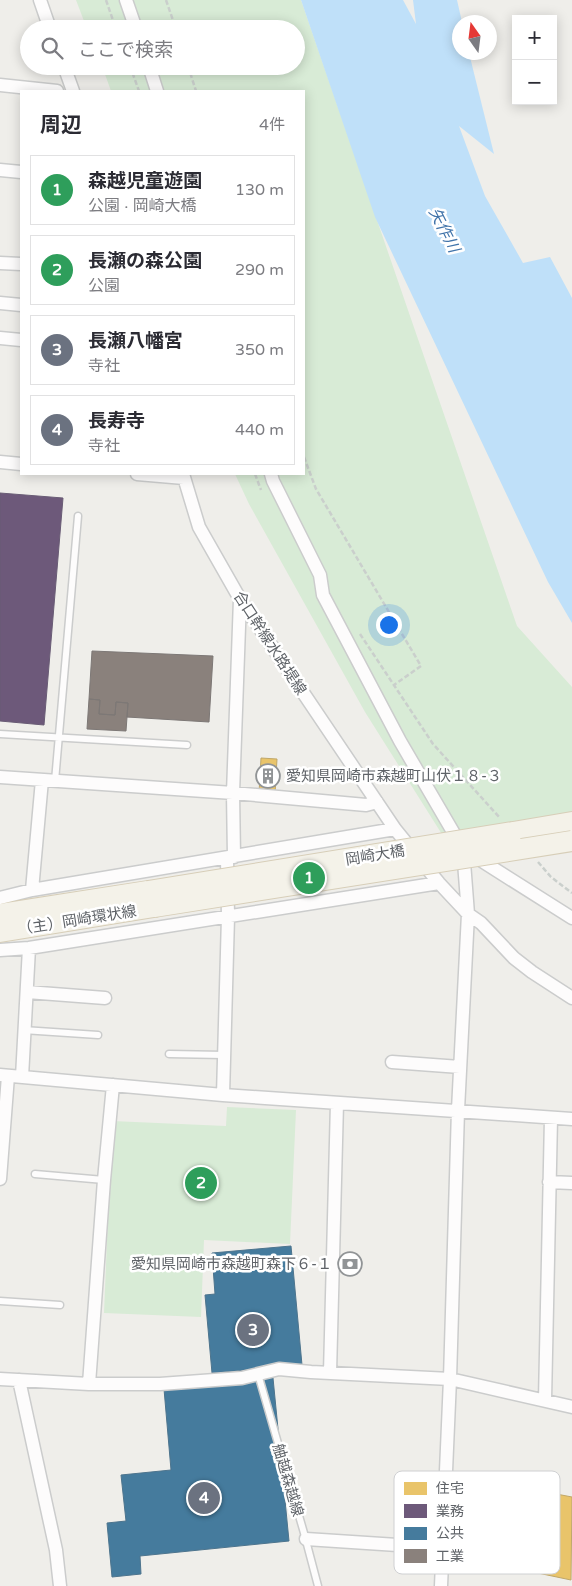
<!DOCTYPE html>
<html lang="ja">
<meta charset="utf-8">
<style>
:root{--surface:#fff;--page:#f2f2f3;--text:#2b2b33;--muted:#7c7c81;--line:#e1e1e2;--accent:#2563eb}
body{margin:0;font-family:"Varela Round","Noto Sans JP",sans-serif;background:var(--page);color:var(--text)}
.controls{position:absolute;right:15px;top:15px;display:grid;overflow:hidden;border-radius:0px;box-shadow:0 2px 12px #0003}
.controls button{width:45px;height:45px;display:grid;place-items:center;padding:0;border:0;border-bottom:1px solid var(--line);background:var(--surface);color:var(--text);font:25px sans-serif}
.compass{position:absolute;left:452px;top:15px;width:45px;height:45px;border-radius:50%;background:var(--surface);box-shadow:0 2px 12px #0003;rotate:346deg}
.you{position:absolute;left:388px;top:624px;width:18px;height:18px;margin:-12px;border:4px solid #fff;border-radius:50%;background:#1a73e8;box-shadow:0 0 0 8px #1a73e833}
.badge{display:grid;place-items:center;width:32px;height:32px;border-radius:50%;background:var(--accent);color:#fff;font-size:16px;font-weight:700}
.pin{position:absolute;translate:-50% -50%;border:2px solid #fff;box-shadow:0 1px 5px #0006}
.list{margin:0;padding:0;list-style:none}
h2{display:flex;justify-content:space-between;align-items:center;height:65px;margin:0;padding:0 20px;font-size:21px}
h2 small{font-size:16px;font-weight:400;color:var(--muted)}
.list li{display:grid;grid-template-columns:32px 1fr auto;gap:15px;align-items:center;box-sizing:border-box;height:70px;margin:0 10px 10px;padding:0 10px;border:1px solid var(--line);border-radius:0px}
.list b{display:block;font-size:19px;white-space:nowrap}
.list p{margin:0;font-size:16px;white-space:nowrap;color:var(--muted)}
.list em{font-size:16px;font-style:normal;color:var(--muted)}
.icon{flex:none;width:28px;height:28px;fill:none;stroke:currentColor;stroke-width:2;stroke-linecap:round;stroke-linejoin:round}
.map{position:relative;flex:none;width:572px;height:1586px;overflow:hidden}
.search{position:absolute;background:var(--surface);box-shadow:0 2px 12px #0003;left:20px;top:20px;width:285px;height:55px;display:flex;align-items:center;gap:12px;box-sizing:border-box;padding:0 18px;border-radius:28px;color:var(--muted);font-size:19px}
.panel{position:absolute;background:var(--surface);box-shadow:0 2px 12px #0003;left:20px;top:90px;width:285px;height:385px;border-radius:0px}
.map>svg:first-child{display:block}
</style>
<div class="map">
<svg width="572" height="1586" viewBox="0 0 572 1586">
<rect width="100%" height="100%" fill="#efeeea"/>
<!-- green -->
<path fill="#d8ebd6" d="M76 0H301L517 626 572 687V822L450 847 365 712 249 504 235 474H304V91H111L102 66H296V29H87Z
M227 1107 296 1110 290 1244 204 1240 201 1317 104 1313 112 1121 226 1126Z"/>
<!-- water -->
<path fill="#bfe0f9" d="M301 0H403L416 24 413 0H457L462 22H460V52L469 53 494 154 459 126 485 196 523 263 550 257 572 298V623L548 582 375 217Z"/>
<!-- homes -->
<path fill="#e9c46a" stroke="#c0a769" d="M261 758 277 759 275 794 259 793Z
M530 1489 572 1497 571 1580 514 1568Z"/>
<!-- offices -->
<path fill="#6d597a" stroke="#695c75" d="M0 493 63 498 44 725 0 721Z"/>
<!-- public -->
<path fill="#457b9d" stroke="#4d748d" d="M291 1246 302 1365 212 1373 205 1295 215 1294 212 1253Z
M273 1378 289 1541 140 1556 141 1574 112 1577 107 1523 126 1521 121 1475 171 1470 164 1389Z"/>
<!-- industry -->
<path fill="#8a817c" stroke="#7d7876" d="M92 651 213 656 209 722 127 717 128 703 116 702 115 715 99 714 100 700 89 699Z
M89 699 100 700 99 714 115 715 116 702 128 703 126 731 87 729Z"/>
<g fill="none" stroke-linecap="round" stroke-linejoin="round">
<!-- lane casing -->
<g stroke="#cbcccc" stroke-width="9">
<path id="lane" d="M0 734 187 745
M55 781 78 516
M23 1030 98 1035
M169 1054 224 1055
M35 1174 104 1180
M0 1301 60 1305
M258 1374 304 1533 318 1586"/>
</g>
<!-- street casing -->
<g stroke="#cbcccc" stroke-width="15">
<path id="street" d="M40 0 50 29
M126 0 136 29
M64 66 73 91
M149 66 157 91
M0 85 57 91
M0 170 21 172
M0 263 21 264
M0 303 21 305
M0 338 21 340
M0 462 21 464
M137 474 184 478
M183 474 199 527 240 599 395 829 439 883 468 914 481 923 514 958 532 972 572 998
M271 474 273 481 320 575 323 595 400 741 463 849 468 914 458 1110 450 1379 441 1586
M0 777 233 793 366 805 377 802
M474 856 572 918
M234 857 233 793 240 599
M32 890 42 780
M0 898 32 890 395 829
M0 950 29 948 439 883
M27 992 105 998
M392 1062 460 1067
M0 1075 223 1095 572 1119
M22 1077 29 948
M223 1095 228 917 227 858
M0 1179 8 1076
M549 1182 572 1183
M330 1373 337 1103
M0 1379 89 1384H160L242 1378 279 1369 311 1372 450 1379 572 1407
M19 1380 56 1550 60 1586
M89 1384 104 1180 113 1085
M545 1400 551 1118
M306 1539 443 1548
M443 1553 497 1555"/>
</g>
<!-- primary casing -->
<g stroke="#d7ceb8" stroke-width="22">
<path id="primary" d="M513 832 572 822
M0 914 148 891
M0 932 154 907"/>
</g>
<!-- path -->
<path stroke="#cacfcc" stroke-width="2.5" stroke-dasharray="5 2.5" stroke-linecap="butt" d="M106 0 116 29
M166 0 176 29
M130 66 139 91
M188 66 196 91
M304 457 316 489 421 666 394 685
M255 474 261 490
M360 634 433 744 500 818
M538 862 551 877 572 893"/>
<!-- lane -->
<use href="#lane" stroke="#fdfcfc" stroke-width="6"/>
<!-- street -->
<use href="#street" stroke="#fdfcfc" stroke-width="12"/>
<!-- primary -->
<use href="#primary" stroke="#f4f2e9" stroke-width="20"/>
<!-- primary-bridge casing -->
<g stroke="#d7ceb8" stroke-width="22" stroke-linecap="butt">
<path id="primary-bridge" d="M148 891 513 832
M154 907 572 841"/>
</g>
<!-- primary-bridge -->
<use href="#primary-bridge" stroke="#f4f2e9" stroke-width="20"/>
</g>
<!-- icons -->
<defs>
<g id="building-ring" transform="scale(1.25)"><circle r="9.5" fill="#fff" stroke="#919496" stroke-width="1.5"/><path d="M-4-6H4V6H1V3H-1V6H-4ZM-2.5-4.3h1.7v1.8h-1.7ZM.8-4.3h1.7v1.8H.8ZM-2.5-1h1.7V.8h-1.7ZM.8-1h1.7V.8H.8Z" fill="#919496"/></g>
<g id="bank-ring" transform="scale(1.25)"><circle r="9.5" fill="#fff" stroke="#919496" stroke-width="1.5"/><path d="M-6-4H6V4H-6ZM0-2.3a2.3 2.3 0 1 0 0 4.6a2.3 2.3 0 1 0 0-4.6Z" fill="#919496"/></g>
</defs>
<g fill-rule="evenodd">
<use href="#building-ring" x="268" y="776"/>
<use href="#bank-ring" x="350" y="1264"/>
</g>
<g text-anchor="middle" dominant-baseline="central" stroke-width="5" stroke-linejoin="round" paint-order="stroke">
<!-- street labels -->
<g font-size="15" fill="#5f6368" stroke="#fff">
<text transform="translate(270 643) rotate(57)">合口幹線水路堤線</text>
<text transform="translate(375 855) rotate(-9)">岡崎大橋</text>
<text transform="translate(77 920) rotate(-9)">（主）岡崎環状線</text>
<text transform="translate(288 1480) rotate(74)">舳越森越線</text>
</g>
<!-- poi labels -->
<g font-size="15" fill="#5f6368" stroke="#fff" text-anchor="start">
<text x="286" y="776">愛知県岡崎市森越町山伏１８‐３</text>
<text x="332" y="1264" text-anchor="end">愛知県岡崎市森越町森下６‐１</text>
</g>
<!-- water labels -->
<g font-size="16" font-style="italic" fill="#4174aa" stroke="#fff">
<text transform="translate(444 230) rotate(63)">矢作川</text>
</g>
</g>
<!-- legend -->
<rect x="394" y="1471" width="166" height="103" rx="8" fill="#fff" stroke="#cfd0d2" stroke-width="1"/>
<rect x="404" y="1482" width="23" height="13" fill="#e9c46a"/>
<rect x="404" y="1504" width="23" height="14" fill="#6d597a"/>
<rect x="404" y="1527" width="23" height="13" fill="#457b9d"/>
<rect x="404" y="1549" width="23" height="14" fill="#8a817c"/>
<g font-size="14" fill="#5f6368">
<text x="436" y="1493">住宅</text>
<text x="436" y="1516">業務</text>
<text x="436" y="1538">公共</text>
<text x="436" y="1561">工業</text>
</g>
</svg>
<div class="controls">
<button>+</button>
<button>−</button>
</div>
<svg class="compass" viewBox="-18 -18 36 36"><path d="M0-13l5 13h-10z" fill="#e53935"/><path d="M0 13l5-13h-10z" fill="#7c7c81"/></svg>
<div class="you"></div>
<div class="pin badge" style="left:309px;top:878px;background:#2e9e5b">1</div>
<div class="pin badge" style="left:201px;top:1183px;background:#2e9e5b">2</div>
<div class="pin badge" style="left:253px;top:1330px;background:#6b7280">3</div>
<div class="pin badge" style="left:204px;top:1498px;background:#6b7280">4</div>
<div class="search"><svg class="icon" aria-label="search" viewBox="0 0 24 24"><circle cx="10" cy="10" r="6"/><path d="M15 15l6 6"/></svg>ここで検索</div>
<section class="panel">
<h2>周辺<small>4件</small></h2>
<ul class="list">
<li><span class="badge" style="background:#2e9e5b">1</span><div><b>森越児童遊園</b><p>公園 · 岡崎大橋</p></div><em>130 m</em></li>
<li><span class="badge" style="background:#2e9e5b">2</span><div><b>長瀬の森公園</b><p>公園</p></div><em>290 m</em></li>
<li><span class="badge" style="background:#6b7280">3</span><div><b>長瀬八幡宮</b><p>寺社</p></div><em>350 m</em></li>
<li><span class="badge" style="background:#6b7280">4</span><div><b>長寿寺</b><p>寺社</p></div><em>440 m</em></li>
</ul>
</section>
</div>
